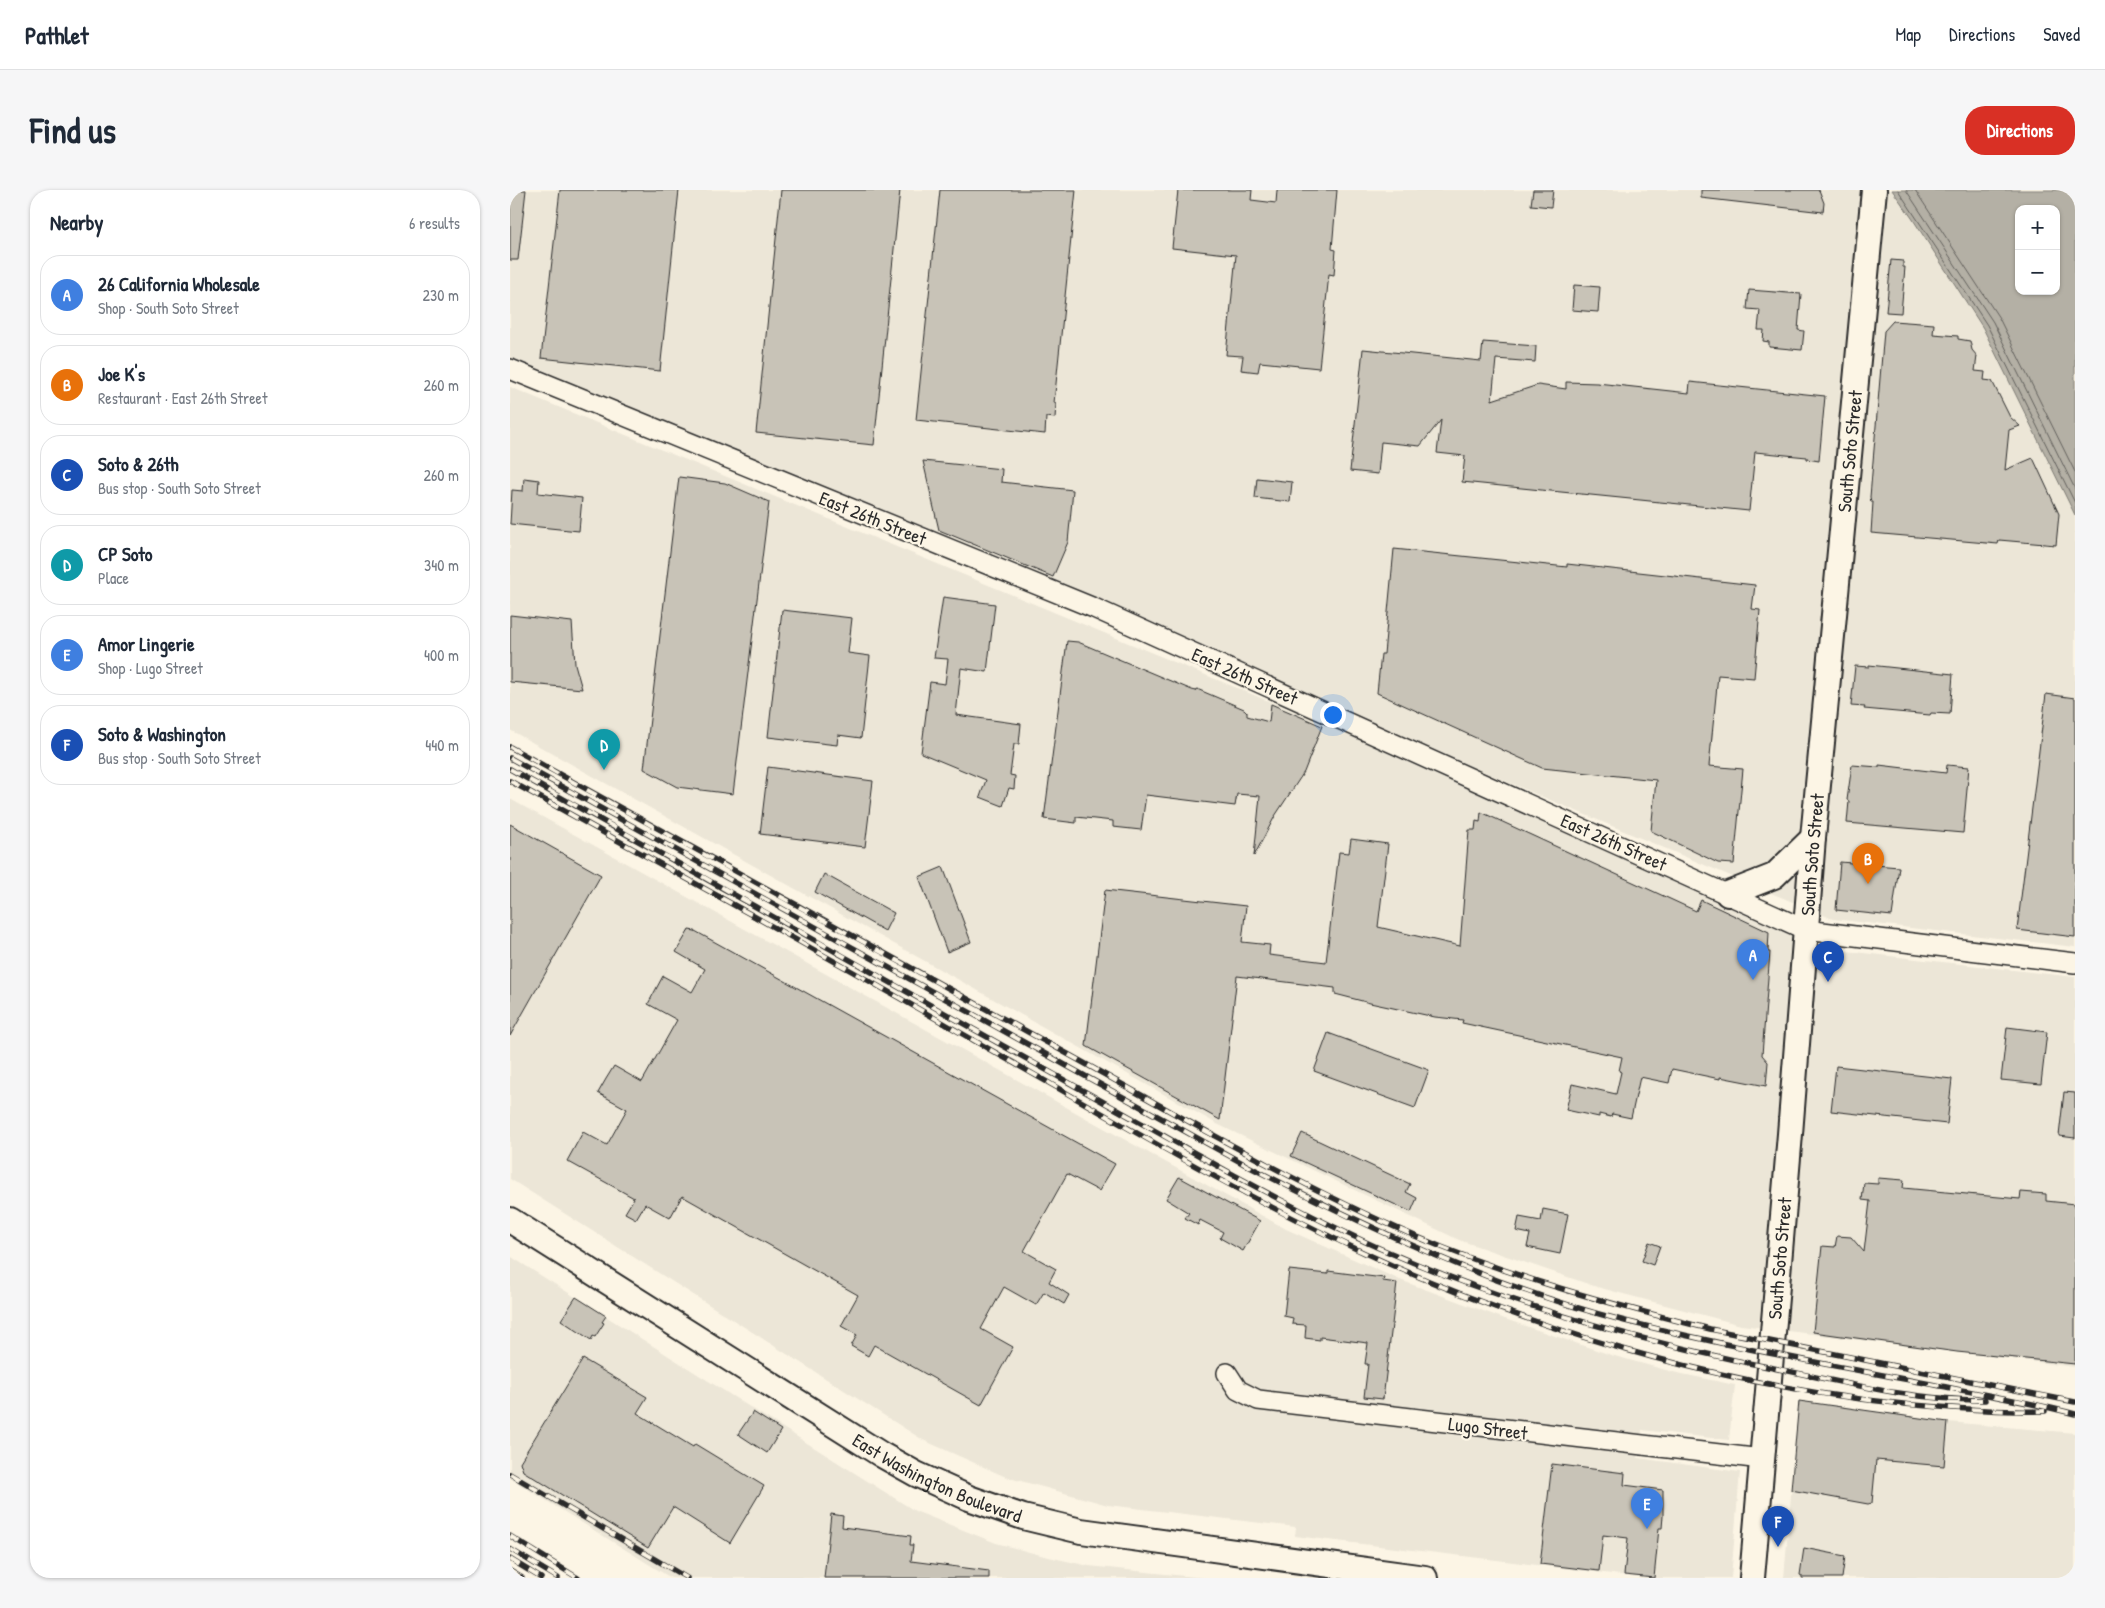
<!DOCTYPE html>
<meta charset="utf-8">
<style>
:root{--surface:#fff;--page:#f6f6f7;--text:#1f2937;--muted:#747a83;--line:#e0e1e3;--accent:#d93025}
body{margin:0;font-family:"Patrick Hand",sans-serif;background:var(--page);color:var(--text)}
.controls{position:absolute;right:15px;top:15px;display:grid;overflow:hidden;border-radius:10px;box-shadow:0 1px 4px #0004}
.controls button{width:45px;height:45px;display:grid;place-items:center;padding:0;border:0;border-bottom:1px solid var(--line);background:var(--surface);color:var(--text);font:25px sans-serif}
.you{position:absolute;left:822px;top:524px;width:18px;height:18px;margin:-12px;border:4px solid #fff;border-radius:50%;background:#1a73e8;box-shadow:0 0 0 8px #1a73e833}
.badge{display:grid;place-items:center;width:32px;height:32px;border-radius:50%;background:var(--accent);color:#fff;font-size:16px;font-weight:700}
.pin{position:absolute;translate:-50% -41px;filter:drop-shadow(0 1px 2px #0008)}
.pin::after{content:'';position:absolute;top:26px;width:18px;height:15px;background:inherit;clip-path:polygon(0 0,100% 0,50% 100%)}
.list{margin:0;padding:0;list-style:none}
h2{display:flex;justify-content:space-between;align-items:center;height:65px;margin:0;padding:0 20px;font-size:21px}
h2 small{font-size:16px;font-weight:400;color:var(--muted)}
.list li{display:grid;grid-template-columns:32px 1fr auto;gap:15px;align-items:center;box-sizing:border-box;height:80px;margin:0 10px 10px;padding:0 10px;border:1px solid var(--line);border-radius:20px}
.list b{display:block;font-size:19px;white-space:nowrap}
.list p{margin:0;font-size:16px;white-space:nowrap;color:var(--muted)}
.list em{font-size:16px;font-style:normal;color:var(--muted)}
.map{position:relative;flex:none;width:1565px;height:1388px;overflow:hidden;border-radius:20px}
header{display:flex;align-items:center;gap:30px;box-sizing:border-box;height:70px;padding:0 25px;background:var(--surface);border-bottom:1px solid var(--line)}
header strong{font-size:24px}
nav{display:flex;gap:28px;margin-inline-start:auto;font-size:18px}
.intro{display:flex;align-items:center;justify-content:space-between;box-sizing:border-box;height:120px;padding:0 30px}
h1{margin:0;font-size:35px}
.button{padding:12px 22px;border-radius:20px;background:var(--accent);color:#fff;font-size:18px;font-weight:700}
main{display:flex;gap:30px;padding:0 30px}
aside{flex:1;background:var(--surface);border-radius:20px;box-shadow:0 1px 4px #0004}
.map>svg:first-child{display:block}
</style>
<header>
<strong>Pathlet</strong>
<nav><a>Map</a><a>Directions</a><a>Saved</a></nav>
</header>
<div class="intro"><h1>Find us</h1><a class="button">Directions</a></div>
<main>
<aside>
<h2>Nearby<small>6 results</small></h2>
<ul class="list">
<li><span class="badge" style="background:#3f7fe0">A</span><div><b>26 California Wholesale</b><p>Shop · South Soto Street</p></div><em>230 m</em></li>
<li><span class="badge" style="background:#e8710a">B</span><div><b>Joe K's</b><p>Restaurant · East 26th Street</p></div><em>260 m</em></li>
<li><span class="badge" style="background:#1a4fb4">C</span><div><b>Soto &amp; 26th</b><p>Bus stop · South Soto Street</p></div><em>260 m</em></li>
<li><span class="badge" style="background:#0f9aa8">D</span><div><b>CP Soto</b><p>Place</p></div><em>340 m</em></li>
<li><span class="badge" style="background:#3f7fe0">E</span><div><b>Amor Lingerie</b><p>Shop · Lugo Street</p></div><em>400 m</em></li>
<li><span class="badge" style="background:#1a4fb4">F</span><div><b>Soto &amp; Washington</b><p>Bus stop · South Soto Street</p></div><em>440 m</em></li>
</ul>
</aside>
<div class="map">
<svg width="1565" height="1388" viewBox="0 0 1565 1388">
<rect width="100%" height="100%" fill="#fcf5e5"/>
<filter id="ink" filterUnits="userSpaceOnUse"><feTurbulence type="fractalNoise" baseFrequency=".02" numOctaves="2"/><feDisplacementMap in="SourceGraphic" scale="10" xChannelSelector="R" yChannelSelector="G"/><feConvolveMatrix kernelMatrix="1 2 1 2 8 2 1 2 1" color-interpolation-filters="sRGB"/></filter>
<g filter="url(#ink)">
<!-- built -->
<path fill="#ece6d7" fill-rule="evenodd" d="M0 0H1565V757L1323 729 0 172ZM1509 19H1546V101H1509Z
M0 197 821 537 1309 758 1565 787V1177L1231 1135 1087 1097 949 1050 709 935 0 540Z
M0 609 776 1039 890 1090 995 1129 1101 1165 1163 1182 1225 1195 1219 1250 1132 1240 1128 1268 1230 1282 1221 1388H1136L785 1346 786 1337 598 1315 496 1287 413 1250 0 989Z
M0 1066 405 1321 486 1353 534 1366 579 1376 694 1388H161L0 1288Z
M1289 1211 1438 1232 1565 1243V1388H1274Z"/>
<!-- water -->
<path fill="#b4b0a5" stroke="#7d7b74" fill-rule="evenodd" d="M1382 0H1565V325L1473 138 1402 28ZM1509 19H1546V101H1509Z"/>
<g fill="none" stroke-linecap="round" stroke-linejoin="round">
<!-- shore -->
<path stroke="#62605c" stroke-width="1" d="M1388 0 1477 135 1565 313
M1396 0 1483 132 1565 299
M1405 0 1489 128 1565 282"/>
</g>
<!-- building -->
<path fill="#c8c3b7" stroke="#2b2b2b" d="M0 0H16L8 70H0Z
M50 0H169L150 181 31 168Z
M271 0H390L364 255 246 243Z
M430 0H566L544 213 546 214 545 228 536 227 535 244 406 230Z
M668 0H742L741 10 766 13 767 0H827L822 59 826 60 824 85 819 84 809 178 750 172 748 182 731 180 733 166 716 165 726 65 662 58Z
M1023 0H1043L1041 17 1021 15Z
M1191 0H1309L1314 13 1313 22 1191 8Z
M1381 70 1393 71V77H1395L1391 123 1376 122Z
M1064 95 1090 97 1088 122 1062 120Z
M1239 100 1291 104 1288 140 1294 141 1292 160 1259 157V152L1253 151 1254 140H1248L1250 120 1237 119Z
M1383 131 1424 134 1423 144 1448 146V149L1460 151 1462 160 1467 166 1465 181 1475 182 1474 190 1482 191 1500 227 1510 236 1499 240 1495 280 1523 268 1549 324 1546 355 1489 350 1488 354 1361 343 1363 312H1361L1360 307 1374 141Z
M973 152 1026 156 1025 172 986 169 982 210 1028 195 1056 199V192L1087 193 1179 203 1180 192 1315 206 1309 271 1297 269V267L1245 262 1239 321 952 292 955 266 927 263 931 230 910 256 871 252 868 284 840 281 853 159 971 171Z
M413 271 492 279 491 292 563 300 558 352 543 387 429 340Z
M169 287 215 293 259 312 223 604 167 597 134 579Z
M14 288 29 290 28 303 72 308 69 341 0 334 2 300 13 301Z
M747 288 782 292 780 312 745 308Z
M884 359 1057 377V374L1245 395 1242 419 1250 420 1244 488 1208 485 1199 576 1233 579 1224 674 1208 673 1141 641 1146 590 1032 578 867 503 871 464H874Z
M433 407 485 414 477 482 451 478 446 525 511 534 509 554H504L500 585 505 586 504 599 499 598 493 616 470 607 476 590 411 563 420 492 435 494 438 469 424 468Z
M272 420 342 428 338 463 360 466 351 548 328 545 327 555 258 547Z
M0 425 62 432 65 474 72 499 0 492Z
M557 451 568 452 682 500 686 501 687 499 734 519 737 522V526L759 532 761 514 812 536 794 582 765 626 744 666 750 606 727 604 725 616 636 605 631 640 603 637V631L566 627V633L534 629Z
M1359 475 1443 484 1440 524 1421 523 1420 525 1354 519 1355 517 1341 516 1345 476 1359 477Z
M1536 504 1565 508V747L1507 740Z
M1342 575 1369 577V575L1436 583 1437 575 1459 577 1453 643 1337 633 1339 611 1337 610Z
M258 577 363 591 355 657 250 644Z
M971 622 1186 721 1191 710 1259 742 1258 762H1260L1252 865 1258 872 1256 896 1210 887V889L1162 879 1159 893 1130 887 1121 928 1102 924 1101 927 1089 924V927L1056 920 1062 894 1106 904 1111 882 1109 881 1112 867 952 833 953 830 925 827 860 813 825 804V798L727 786 710 930 576 856 595 700 736 716 732 752 760 755 759 765 816 772 829 662 839 663 841 649 878 654 868 737 950 756 959 640H965L966 631 970 632Z
M0 634 91 685 0 846Z
M1330 672 1389 677 1382 726 1326 720Z
M433 677 461 752 437 762 409 687Z
M314 684 384 723 375 741 305 702Z
M179 740 185 741 605 974 589 1001 557 984 514 1061 546 1079 539 1092 559 1105 554 1114 534 1102 526 1115 494 1097 471 1139 503 1157 471 1215 364 1155 358 1166 341 1156 347 1145 331 1136 348 1105 172 1006 160 1028 135 1014 126 1029 115 1023 124 1008 57 971 73 942 97 955 117 919 88 903 96 889 104 876 132 892 167 830 138 814 153 786 182 802 195 779 166 762Z
M1497 837 1537 842 1531 894 1491 890Z
M818 843 919 880 905 918 804 881Z
M1326 876 1442 889 1437 934 1321 921Z
M1554 902 1565 903V948L1549 946Z
M792 943 900 994 896 1002 907 1008 901 1022 781 966Z
M669 987 750 1031 733 1061 710 1048 713 1042 690 1030 688 1035 675 1028 679 1023 656 1009Z
M1368 988 1394 990 1393 998 1510 1009 1511 1002 1536 1004V1011L1565 1014V1174L1447 1162 1303 1142 1312 1056 1325 1057 1327 1046 1341 1047 1354 1062 1360 1011 1352 1010 1354 993 1368 994Z
M1033 1019 1058 1024 1050 1064 1017 1057 1020 1044 1006 1041 1009 1027 1031 1031Z
M1139 1052 1150 1056 1143 1075 1132 1071Z
M779 1080 818 1084V1081L849 1085 874 1088 873 1091 887 1093 873 1209 854 1207 858 1174H855L858 1153 810 1147V1150L795 1148 796 1135 782 1134 783 1128 774 1126Z
M66 1107 96 1126 92 1132 94 1133 85 1147 83 1146 81 1150 51 1130Z
M73 1169 137 1207 127 1223 183 1257 185 1254 254 1296 220 1353 163 1317 138 1358 13 1281 10 1272Z
M1289 1211 1438 1232 1434 1276 1366 1270 1362 1313 1358 1314 1281 1300Z
M243 1222 271 1240 257 1263 228 1244Z
M1042 1274 1115 1283 1114 1295 1153 1300V1326L1152 1338H1149L1144 1388 1114 1385 1118 1348 1093 1345 1089 1381 1030 1374Z
M321 1324 333 1326 332 1337 401 1346 400 1355H403L401 1371 479 1381V1388H314Z
M1294 1358 1335 1366 1332 1388H1292V1386L1290 1385Z"/>
<g fill="none" stroke-linecap="round" stroke-linejoin="round">
<!-- minor casing -->
<g stroke="#2b2b2b" stroke-width="22">
<path id="minor" d="M0 179 584 418 1296 740 1565 773
M717 1183 728 1200 748 1210 1252 1269"/>
</g>
<!-- major casing -->
<g stroke="#2b2b2b" stroke-width="28">
<g id="major">
<path d="M1218 704 1264 686 1303 648"/>
<path id="s1" d="M0 1030 372 1265 406 1284 459 1308 513 1327 571 1341 915 1388"/>
<path id="s2" d="M1242 1388 1280 944 1303 648 1364 0"/>
</g>
</g>
<!-- minor -->
<use href="#minor" stroke="#fcf5e5" stroke-width="19"/>
<!-- major -->
<use href="#major" stroke="#fcf5e5" stroke-width="24"/>
<!-- rail casing -->
<g stroke="#2b2b2b" stroke-width="5.5">
<path id="rail" d="M0 557C178 656 357 754 536 852 658 919 778 991 905 1046 1001 1087 1100 1114 1200 1139L1565 1212
M0 568 736 975C857 1037 982 1097 1115 1131 1223 1158 1332 1177 1441 1198 1482 1206 1524 1213 1565 1224
M0 579C166 671 331 765 497 858 573 900 648 943 724 985 772 1011 820 1036 869 1058 994 1113 1125 1150 1258 1177 1329 1191 1402 1211 1475 1210
M0 591C160 679 320 768 479 859 604 929 727 1004 857 1064 1038 1147 1243 1205 1442 1218 1473 1220 1504 1222 1535 1221
M0 1284 177 1388
M0 1346 68 1388
M0 1359 48 1388
M0 1369 31 1388
M0 1381 12 1388"/>
</g>
<!-- rail -->
<use href="#rail" stroke="#fcf5e5" stroke-width="4" stroke-dasharray="11" stroke-linecap="butt"/>
</g>
</g>
<g text-anchor="middle" dominant-baseline="central" stroke-width="4.5" stroke-linejoin="round" paint-order="stroke">
<!-- street labels -->
<g font-size="19" fill="#2b2b2b" stroke="#fcf5e5">
<text stroke="none"><textPath href="#s2" startOffset="1131">South Soto Street</textPath></text>
<text transform="translate(363 328) rotate(22)">East 26th Street</text>
<text transform="translate(735 486) rotate(24)">East 26th Street</text>
<text transform="translate(1104 652) rotate(24)">East 26th Street</text>
<text stroke="none"><textPath href="#s2" startOffset="726">South Soto Street</textPath></text>
<text stroke="none"><textPath href="#s2" startOffset="321">South Soto Street</textPath></text>
<text transform="translate(978 1238) rotate(7)">Lugo Street</text>
<text stroke="none"><textPath href="#s1" startOffset="500">East Washington Boulevard</textPath></text>
</g>
</g>
</svg>
<div class="controls">
<button>+</button>
<button>−</button>
</div>
<div class="you"></div>
<div class="pin badge" style="left:1243px;top:790px;background:#3f7fe0">A</div>
<div class="pin badge" style="left:1358px;top:694px;background:#e8710a">B</div>
<div class="pin badge" style="left:1318px;top:792px;background:#1a4fb4">C</div>
<div class="pin badge" style="left:94px;top:580px;background:#0f9aa8">D</div>
<div class="pin badge" style="left:1137px;top:1339px;background:#3f7fe0">E</div>
<div class="pin badge" style="left:1268px;top:1357px;background:#1a4fb4">F</div>
</div>
</main>
